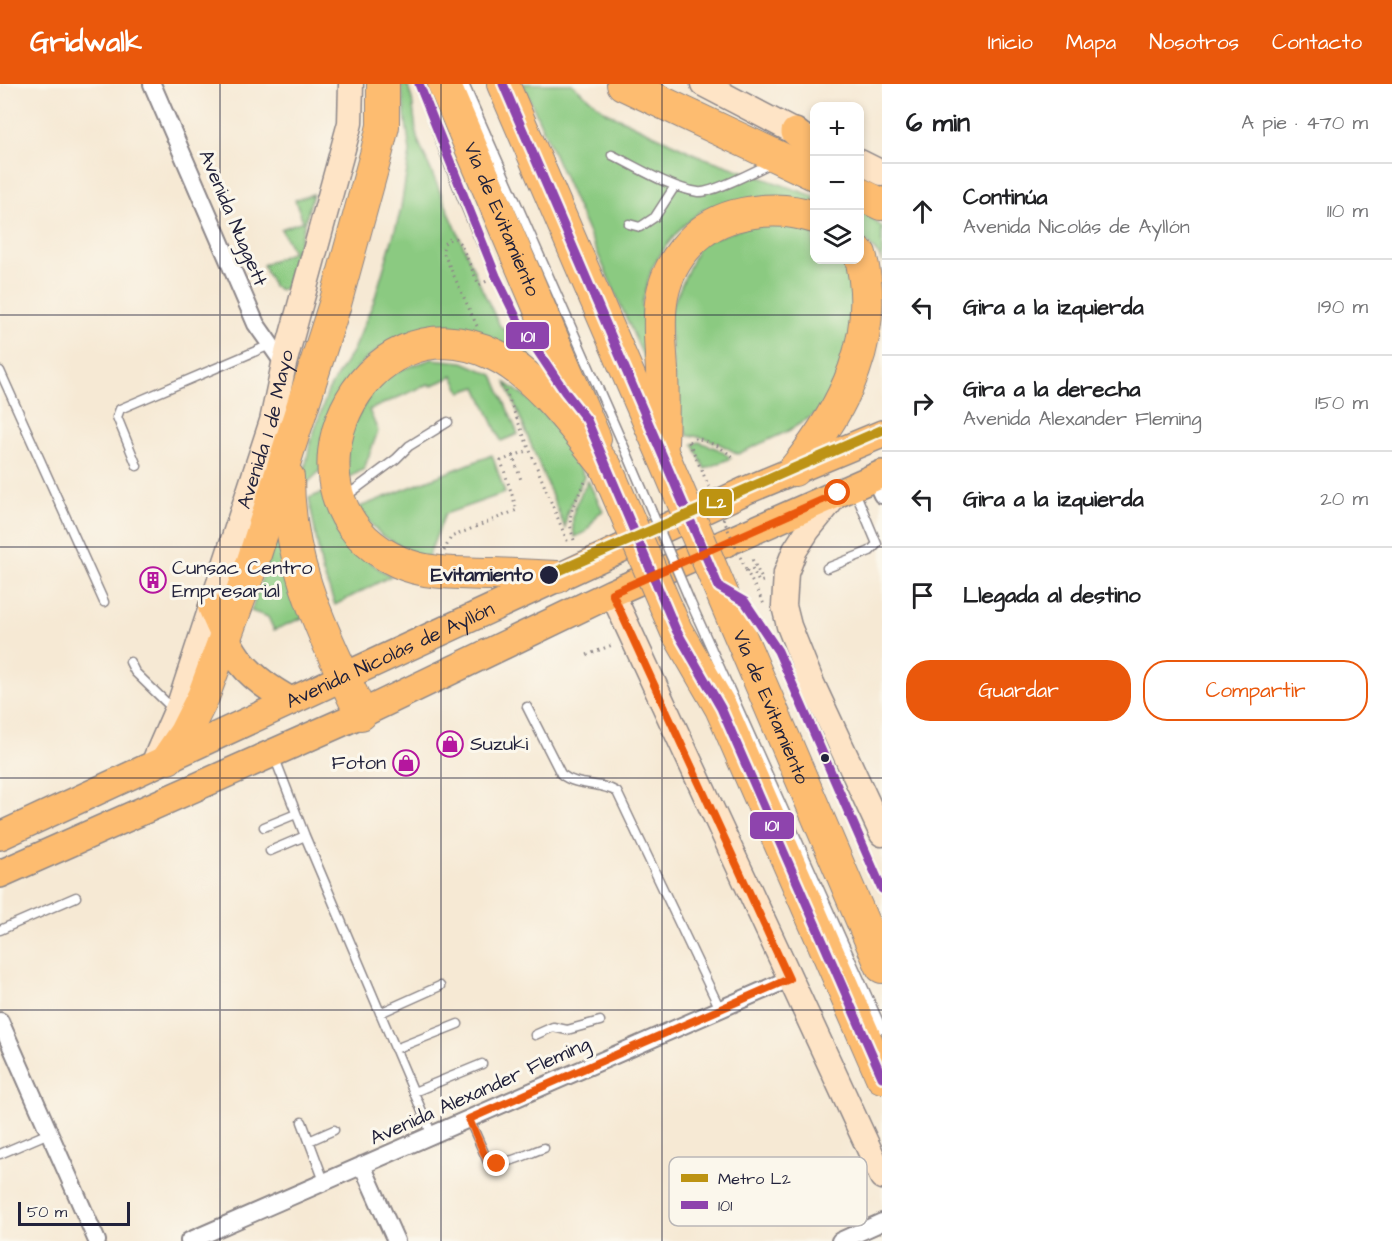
<!DOCTYPE html>
<html lang="es">
<meta charset="utf-8">
<style>
:root{--surface:#fff;--page:#f6f6f6;--text:#202124;--muted:#757577;--line:#e0e0e0;--accent:#ea580c}
body{margin:0;font-family:"Architects Daughter",sans-serif;background:var(--page);color:var(--text)}
.controls{position:absolute;right:18px;top:18px;display:grid;overflow:hidden;border-radius:12px;box-shadow:0 3px 9px #0003}
.controls button{width:54px;height:54px;display:grid;place-items:center;padding:0;border:0;border-bottom:2px solid var(--line);background:var(--surface);color:var(--text);font:30px sans-serif}
.scale{position:absolute;left:18px;bottom:15px;width:112px;box-sizing:border-box;padding-left:6px;border:3px solid #22223b;border-top:0;font-size:16px;line-height:21px;white-space:nowrap;color:#22223b;-webkit-text-stroke:4px #fbf7ec;paint-order:stroke}
.stop{position:absolute;width:18px;height:18px;margin:-14px;border:4px solid #ea580c;border-radius:50%;background:#fff}
.stop.end{background:#ea580c;border-color:#fff;box-shadow:0 2px 6px #0008}
.list{margin:0;padding:0;list-style:none}
h2{display:flex;justify-content:space-between;align-items:center;height:78px;margin:0;padding:0 24px;font-size:26px}
h2 small{font-size:20px;font-weight:400;color:var(--muted)}
.list li{display:grid;grid-template-columns:39px 1fr auto;gap:18px;align-items:center;box-sizing:border-box;height:96px;padding:0 24px;border-top:2px solid var(--line)}
.list b{display:block;font-size:22px;white-space:nowrap}
.list p{margin:0;font-size:20px;white-space:nowrap;color:var(--muted)}
.list em{font-size:20px;font-style:normal;color:var(--muted)}
.actions{display:flex;gap:12px;padding:18px 24px}
.actions a{flex:1;padding:14px 0;border:2px solid var(--accent);border-radius:24px;text-align:center;font-size:21px;color:var(--accent)}
.actions .main{background:var(--accent);color:#fff}
.icon{flex:none;width:33px;height:33px;fill:none;stroke:currentColor;stroke-width:2;stroke-linecap:round;stroke-linejoin:round}
.map{position:relative;flex:none;width:882px;height:1157px;overflow:hidden}
header{display:flex;align-items:center;gap:36px;box-sizing:border-box;height:84px;padding:0 30px;background:var(--accent);color:#fff}
header strong{font-size:28px}
nav{display:flex;gap:33px;margin-inline-start:auto;font-size:21px}
main{display:flex}
aside{flex:1;background:var(--surface)}
.map>svg:first-child{display:block}
</style>
<header>
<strong>Gridwalk</strong>
<nav><a>Inicio</a><a>Mapa</a><a>Nosotros</a><a>Contacto</a></nav>
</header>
<main>
<div class="map">
<svg width="882" height="1157" viewBox="0 0 882 1157">
<rect width="100%" height="100%" fill="#fbf7ec"/>
<filter id="ink" filterUnits="userSpaceOnUse"><feTurbulence type="fractalNoise" baseFrequency=".0167" numOctaves="2"/><feDisplacementMap in="SourceGraphic" scale="12" xChannelSelector="R" yChannelSelector="G"/><feConvolveMatrix kernelMatrix="1 2 1 2 8 2 1 2 1" color-interpolation-filters="sRGB"/></filter>
<filter id="wash" filterUnits="userSpaceOnUse"><feTurbulence type="fractalNoise" baseFrequency=".008" numOctaves="4" result="noise"/><feDisplacementMap in="SourceGraphic" scale="24" xChannelSelector="R" yChannelSelector="G"/><feGaussianBlur stdDeviation="1.35" result="paint"/><feColorMatrix in="noise" values="0 0 0 0 0 0 0 0 0 0 0 0 0 0 0 0 0 1.4 0 .05"/><feComposite in="paint" operator="in"/></filter>
<g filter="url(#wash)">
<rect width="100%" height="100%" fill="#f6e9d4"/>
<!-- green -->
<path fill="#8bca81" stroke="#56765e" stroke-width="1.5" d="M401 0H407L412 15 417 54 482 205 500 242 523 261 532 275 528 283C509 274 489 266 470 257 464 254 456 248 449 247 435 245 418 248 404 253 345 274 325 329 320 387L301 405 310 360 328 307 353 266 374 217 400 129 410 68Z
M523 0H572L606 28 699 72 814 112V119L729 118 701 127 681 144 666 162 652 184 642 219 650 288Z
M313 110 287 203 280 206 273 202 263 181 293 168 281 145 303 137 295 116Z
M860 128 869 132 882 143V180L879 171 860 151Z
M757 139 796 140 814 148V176H849L862 199 844 312 788 347 738 370C722 361 706 351 688 352L676 325 669 229 700 159Z
M432 275 463 278 493 291 518 350 501 357 477 303 461 308 453 292 431 302 429 300 369 326 378 347 364 385 347 395V350L377 299 403 285Z
M506 299 534 319 559 346 584 392 567 430 565 444Z
M699 358 718 365 731 374 705 385 693 360Z
M492 371 505 409 445 430 428 473H421L382 452 357 424Z
M588 397 603 427 598 430 586 448 575 453C568 429 577 418 588 397Z
M324 408C343 451 348 467 391 492L335 521 322 486 309 414Z
M281 436 309 531 274 546 268 533 251 527Z"/>
</g>
<g filter="url(#ink)">
<g fill="none" stroke-linecap="round" stroke-linejoin="round">
<!-- lane casing -->
<g stroke="#8c8688" stroke-width="11">
<path id="lane" d="M419 0C448 79 479 164 519 238 528 255 541 271 551 288
M464 0 626 367
M612 71C637 83 670 104 698 108 711 110 757 86 771 79
M629 140 640 143 655 133 675 102
M0 287 104 518
M137 382 117 333 120 325 270 261
M345 413 396 375 409 362 448 338
M827 484 870 467 877 460 854 405
M733 511 745 518 778 567 882 805
M690 517 882 945
M130 578 135 588 174 626
M527 623 561 690C578 704 600 697 617 708L720 925
M274 672 305 752 432 1051
M264 743 296 730
M270 767 305 752
M0 846 76 813
M380 929 440 902
M535 951 553 943 567 946 600 937
M395 965 458 940
M414 1008 482 980
M469 1035 488 1078C507 1082 526 1070 544 1064
M302 1038 324 1097
M309 1057 334 1046
M0 1070 49 1049"/>
</g>
<!-- street casing -->
<g stroke="#8c8688" stroke-width="20">
<path id="street" d="M152 0 256 240 284 280
M874 393 882 411
M0 937 97 1157
M362 1081 396 1157
M189 1157 789 895
M840 1157 882 1138"/>
</g>
<!-- secondary casing -->
<g stroke="#8c8688" stroke-width="27">
<g id="secondary">
<path d="M703 0 812 57"/>
<path d="M860 78 882 89"/>
<path d="M838 409 808 446 795 466 786 489 784 522 789 542 811 597 882 750"/>
<path d="M612 509 882 1093"/>
<path id="s1" d="M156 673 180 618 272 337 284 280 350 39 351 0"/>
</g>
</g>
<!-- primary casing -->
<g stroke="#8c8688" stroke-width="30">
<g id="primary">
<path d="M795 48 814 64"/>
<path d="M212 524C231 571 245 592 291 617"/>
<path id="s2" d="M0 752 747 406 882 350"/>
<path d="M0 790 361 630 612 509 882 390"/>
</g>
</g>
<!-- highway casing -->
<g stroke="#8c8688" stroke-width="34">
<g id="highway">
<path id="s3" d="M444 0 595 355"/>
<path d="M503 0 664 373"/>
<path d="M623 0 814 90"/>
<path d="M860 110 881 120"/>
<path d="M662 360C663 336 663 312 662 287 661 265 658 241 661 219 666 179 695 143 734 132 760 125 788 124 814 133"/>
<path d="M794 386C844 325 882 252 860 170"/>
<path d="M288 393C288 484 324 549 361 630"/>
<path d="M557 493C536 492 515 491 493 490 463 489 427 491 399 478 262 416 362 205 495 271 537 291 577 347 606 383"/>
<path id="s4" d="M718 500 882 883"/>
<path d="M667 525 676 546 721 624 882 993"/>
<path d="M168 674 185 649 203 613 251 483 335 220 377 67 383 42V0"/>
</g>
</g>
<!-- path -->
<path stroke="#8c8688" stroke-width="3" stroke-dasharray="1.5 4.5" stroke-linecap="butt" d="M477 242 443 168C443 159 445 156 455 154L461 161 479 201 487 197
M505 306 568 459
M689 358 697 354 718 362 735 374
M513 372 530 366
M574 456C565 429 574 421 586 396
M444 467 451 453 517 426 501 377 513 372 522 399
M746 486 765 522
M747 487 752 484 759 498 763 497 751 473
M587 571 612 561"/>
<!-- lane -->
<use href="#lane" stroke="#fff" stroke-width="8"/>
<!-- street -->
<use href="#street" stroke="#fff" stroke-width="16"/>
<!-- secondary -->
<use href="#secondary" stroke="#fee4c6" stroke-width="24"/>
<!-- primary -->
<use href="#primary" stroke="#fdbc70" stroke-width="27"/>
<!-- highway -->
<use href="#highway" stroke="#fdbc70" stroke-width="32"/>
<!-- lane-bridge casing -->
<g stroke="#8c8688" stroke-width="11" stroke-linecap="butt">
<path id="lane-bridge" d="M626 367 690 517"/>
</g>
<!-- highway-bridge casing -->
<g stroke="#8c8688" stroke-width="34" stroke-linecap="butt">
<path id="highway-bridge" d="M664 373 718 500
M606 383 667 525"/>
</g>
<!-- path-bridge -->
<path stroke="#8c8688" stroke-width="3" stroke-dasharray="1.5 4.5" stroke-linecap="butt" d="M689 358 746 486"/>
<!-- lane-bridge -->
<use href="#lane-bridge" stroke="#fff" stroke-width="8"/>
<!-- highway-bridge -->
<use href="#highway-bridge" stroke="#fdbc70" stroke-width="32"/>
<!-- bus-1 casing -->
<g stroke="#fbf7ec" stroke-width="14">
<path id="bus-1" d="M419 0 496 192 519 239 565 308 587 336 676 546 721 624 882 993
M503 0 719 503 745 518 778 567 882 805"/>
</g>
<!-- bus-1 -->
<use href="#bus-1" stroke="#8e44ad" stroke-width="9"/>
<!-- metro-1 casing -->
<g stroke="#fbf7ec" stroke-width="15">
<path id="metro-1" d="M549 491 882 346"/>
</g>
<!-- metro-1 -->
<use href="#metro-1" stroke="#bd9312" stroke-width="10"/>
</g>
</g>
<g fill="none" stroke-linecap="round" stroke-linejoin="round" filter="url(#ink)">
<!-- route -->
<path stroke="#ea580c" stroke-width="8" d="M497 1080 488 1078 469 1035 789 895 612 509 838 409"/>
</g>
<!-- grid -->
<path fill="none" stroke="#22223b" stroke-width="1.5" stroke-opacity="0.55" d="M220 0V1157M441 0V1157M662 0V1157M0 231H882M0 463H882M0 694H882M0 926H882"/>
<!-- icons -->
<defs>
<g id="building-ring" transform="scale(1.35)"><circle r="9.5" fill="#fbf7ec" stroke="#b5179e" stroke-width="1.5"/><path d="M-4-6H4V6H1V3H-1V6H-4ZM-2.5-4.3h1.7v1.8h-1.7ZM.8-4.3h1.7v1.8H.8ZM-2.5-1h1.7V.8h-1.7ZM.8-1h1.7V.8H.8Z" fill="#b5179e"/></g>
<g id="shop-ring" transform="scale(1.35)"><circle r="9.5" fill="#fbf7ec" stroke="#b5179e" stroke-width="1.5"/><path d="M-5-2.5h2.3a2.7 3.5 0 0 1 5.4 0H5L5.5 6h-11ZM-1.5-2.5h3a1.5 2.3 0 0 0-3 0Z" fill="#b5179e"/></g>
</defs>
<g fill-rule="evenodd">
<use href="#building-ring" x="153" y="496"/>
<use href="#shop-ring" x="450" y="660"/>
<use href="#shop-ring" x="406" y="679"/>
</g>
<!-- markers -->
<g fill="#22223b" stroke="#fbf7ec" stroke-width="2">
<circle cx="549" cy="491" r="10"/>
<circle cx="825" cy="674" r="5"/>
</g>
<g text-anchor="middle" dominant-baseline="central" stroke-width="6" stroke-linejoin="round" paint-order="stroke">
<!-- street labels -->
<g font-size="20" fill="#22223b" stroke="#fbf7ec">
<text transform="translate(233 134) rotate(67)">Avenida Nuggett</text>
<text stroke="none"><textPath href="#s3" startOffset="147">Vía de Evitamiento</textPath></text>
<text stroke="none"><textPath href="#s1" startOffset="346">Avenida 1 de Mayo</textPath></text>
<text stroke="none"><textPath href="#s2" startOffset="430">Avenida Nicolás de Ayllón</textPath></text>
<text stroke="none"><textPath href="#s4" startOffset="134">Vía de Evitamiento</textPath></text>
<text transform="translate(480 1007) rotate(-24)">Avenida Alexander Fleming</text>
</g>
<!-- poi labels -->
<g font-size="20" fill="#22223b" stroke="#fbf7ec" text-anchor="start">
<text x="172" y="484">Cunsac Centro<tspan x="172" dy="23">Empresarial</tspan></text>
<text x="470" y="660">Suzuki</text>
<text x="386" y="679" text-anchor="end">Foton</text>
</g>
<!-- stop labels -->
<g font-size="20" font-weight="bold" fill="#22223b" stroke="#fbf7ec" text-anchor="end">
<text x="533" y="491">Evitamiento</text>
</g>
</g>
<!-- legend -->
<rect x="669" y="1073" width="198" height="69" rx="9" fill="#fbf7ec" stroke="#bab7b7" stroke-width="1.5"/>
<rect x="681" y="1090" width="27" height="8" fill="#bd9312"/>
<rect x="681" y="1117" width="27" height="8" fill="#8e44ad"/>
<g font-size="16" fill="#22223b">
<text x="718" y="1100">Metro L2</text>
<text x="718" y="1127">101</text>
</g>
<g stroke="#fbf7ec" stroke-width="2">
<rect x="505" y="237" width="45" height="29" rx="6" fill="#8e44ad"/>
<rect x="698" y="404" width="35" height="29" rx="6" fill="#bd9312"/>
<rect x="749" y="727" width="46" height="29" rx="6" fill="#8e44ad"/>
</g>
<g font-size="16" text-anchor="middle" font-weight="bold" fill="#fff">
<text x="528" y="258">101</text>
<text x="716" y="424">L2</text>
<text x="772" y="747">101</text>
</g>
</svg>
<div class="controls">
<button>+</button>
<button>−</button>
<button><svg class="icon" aria-label="layers" viewBox="0 0 24 24"><path d="M12 4l9 5-9 5-9-5zM3 14l9 5 9-5"/></svg></button>
</div>
<div class="scale">50 m</div>
<div class="stop" style="left:838px;top:409px"></div>
<div class="stop end" style="left:497px;top:1080px"></div>
</div>
<aside>
<h2>6 min<small>A pie · 470 m</small></h2>
<ul class="list">
<li><svg class="icon" aria-label="ahead" viewBox="0 0 24 24"><path d="M12 20V5M6 11l6-6 6 6"/></svg><div><b>Continúa</b><p>Avenida Nicolás de Ayllón</p></div><em>110 m</em></li>
<li><svg class="icon" aria-label="left" viewBox="0 0 24 24"><path d="M17 20v-9H6M10 6l-5 5 5 5"/></svg><div><b>Gira a la izquierda</b></div><em>190 m</em></li>
<li><svg class="icon" aria-label="right" viewBox="0 0 24 24"><path d="M7 20v-9h11M14 6l5 5-5 5"/></svg><div><b>Gira a la derecha</b><p>Avenida Alexander Fleming</p></div><em>150 m</em></li>
<li><svg class="icon" aria-label="left" viewBox="0 0 24 24"><path d="M17 20v-9H6M10 6l-5 5 5 5"/></svg><div><b>Gira a la izquierda</b></div><em>20 m</em></li>
<li><svg class="icon" aria-label="arrive" viewBox="0 0 24 24"><path d="M6 21V4h12l-3 4 3 4H6"/></svg><div><b>Llegada al destino</b></div></li>
</ul>
<div class="actions"><a class="main">Guardar</a><a>Compartir</a></div>
</aside>
</main>
